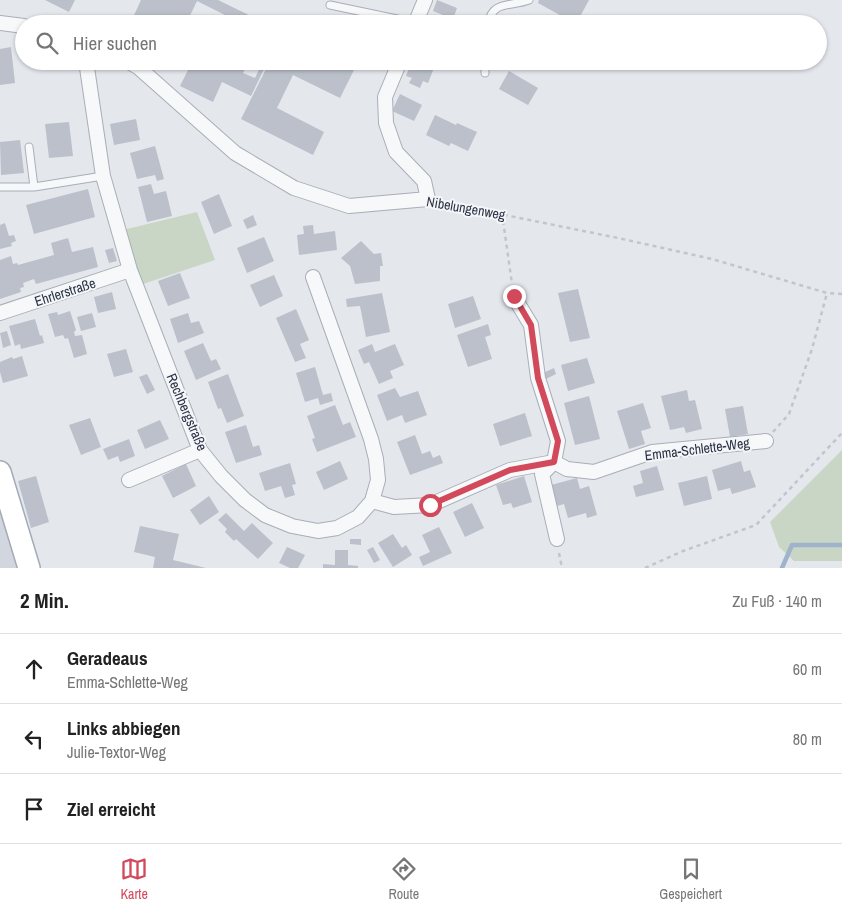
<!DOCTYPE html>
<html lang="de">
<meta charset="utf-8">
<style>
:root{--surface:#fff;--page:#f2f2f2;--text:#222;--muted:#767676;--line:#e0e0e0;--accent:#d1495b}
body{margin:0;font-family:"Archivo Narrow",sans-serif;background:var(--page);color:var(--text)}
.stop{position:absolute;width:15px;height:15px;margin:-11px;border:4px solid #d1495b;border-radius:50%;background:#fff}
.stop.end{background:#d1495b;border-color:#fff;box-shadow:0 1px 5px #0008}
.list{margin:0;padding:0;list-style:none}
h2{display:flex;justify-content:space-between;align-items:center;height:65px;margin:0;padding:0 20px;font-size:21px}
h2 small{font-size:16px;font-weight:400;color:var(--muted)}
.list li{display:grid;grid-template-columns:32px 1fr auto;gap:15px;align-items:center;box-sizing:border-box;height:70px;padding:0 20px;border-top:1px solid var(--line)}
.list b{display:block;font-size:19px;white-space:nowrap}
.list p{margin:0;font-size:16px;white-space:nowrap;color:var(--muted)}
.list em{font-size:16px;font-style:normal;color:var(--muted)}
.icon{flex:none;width:28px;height:28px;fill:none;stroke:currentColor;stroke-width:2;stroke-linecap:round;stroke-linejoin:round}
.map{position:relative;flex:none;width:842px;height:568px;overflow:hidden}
.search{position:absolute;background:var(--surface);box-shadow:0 1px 4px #0004;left:15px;right:15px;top:15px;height:55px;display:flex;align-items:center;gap:12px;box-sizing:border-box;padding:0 18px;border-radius:28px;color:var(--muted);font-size:19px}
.sheet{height:275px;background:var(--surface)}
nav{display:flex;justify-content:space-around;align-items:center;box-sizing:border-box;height:70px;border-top:1px solid var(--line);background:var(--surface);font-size:14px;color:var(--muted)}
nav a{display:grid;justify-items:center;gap:2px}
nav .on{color:var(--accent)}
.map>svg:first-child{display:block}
</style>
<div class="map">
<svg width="842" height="568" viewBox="0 0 842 568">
<rect width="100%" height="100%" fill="#e4e7ec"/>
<!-- built -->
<path fill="#d2d6de" d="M0 504 19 568H0Z"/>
<!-- green -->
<path fill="#c9d6c5" d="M197 212 215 260 143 284 123 230Z
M842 450V561H794L779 547 770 522Z"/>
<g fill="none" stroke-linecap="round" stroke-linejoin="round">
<!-- stream -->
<path stroke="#9fb4cc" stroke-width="4.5" d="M782 568 792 545H842"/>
</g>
<!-- building -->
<path fill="#bbc0ca" d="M45 0H75L69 12Z
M141 0H218L267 24H226L229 17 197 1 186 24H130Z
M437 0 457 8 453 19 433 11Z
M539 0H589L576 24 538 3Z
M11 47 15 83 0 85V49Z
M175 61H249L243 73 255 78 263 61H268L251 96 222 82 213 102 180 86 189 68Z
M270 61H336L354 70 340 98 293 75 277 108 324 132 313 155 241 119Z
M412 61H417L434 68 428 83 423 81 420 88 409 83 412 78 406 76Z
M509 71 538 88 528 105 499 89Z
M400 94 422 105 414 121 392 111Z
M435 115 456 125 457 123 477 132 468 151 451 143 449 146 426 135Z
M136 119 140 140 114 145 110 124Z
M69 122 73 156 49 158 45 124Z
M20 140 24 173 1 175 0 142Z
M155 146 164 179 157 181 155 175 137 179 130 153Z
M151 184 154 194 166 191 172 216 147 222 138 187Z
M88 189 95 217 34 234 26 205Z
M219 194 232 226 214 234 201 202Z
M253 215 257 225 247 229 243 220Z
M5 223 9 236 14 235 16 241 11 243 12 246 0 249V225Z
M313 225 314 234 335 231 337 250 299 255 297 235 304 234 303 226Z
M264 237 274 261 247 273 237 248Z
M68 238 72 252 93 247 98 267 36 284 34 279 23 283 24 287 20 288 21 292 0 299V260L11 256 13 264 17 263 18 265 54 255 51 243Z
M361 241 374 254 381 253 383 266H380V281L355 284 350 266 341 258Z
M113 248 117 261 109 263 105 250Z
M180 273 190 298 168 306 158 281Z
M274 275 283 296 260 307 250 285Z
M578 289 590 338 570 342 558 293Z
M112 292 116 309 98 313 94 297Z
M382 293 390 332 366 337 360 306 347 307 346 299Z
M473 296 481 319 455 328 448 304Z
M296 309 309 340 300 344 306 358 295 362 276 318Z
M70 311 76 330 74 332 75 336 82 335 87 354 74 358 68 338 65 339 63 335 55 337 48 314 57 312 58 315Z
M92 313 96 327 81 331 77 317Z
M188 313 191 323 199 321 204 333 178 343 170 319Z
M35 319 40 336 42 335 44 343 21 349 20 344 15 346 9 326Z
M488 324 491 335 485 337 492 359 468 367 457 335Z
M7 331 11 345 3 348 0 333Z
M203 343 211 361 216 359 221 369 196 380 184 351Z
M372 344 375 352 395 344 404 365 390 371 393 378 379 384 369 362 364 364 358 350Z
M126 349 133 372 114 377 107 354Z
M22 356 28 376 3 383 0 372V362L12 357 13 359Z
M587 358 595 383 568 391 561 365Z
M315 367 323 395 331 393 333 401 320 405 318 398 305 402 296 373Z
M554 368 556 374 546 379 543 373Z
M147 374 155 390 147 394 139 377Z
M228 374 244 416 227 423 221 408 218 409 208 382Z
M395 388 400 397 418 391 427 415 405 423 402 415 387 421 377 395Z
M687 390 689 401 695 400 702 429 686 433 684 427 670 430 661 396Z
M589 396 600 439 575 445 564 403Z
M643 403 651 428 641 431 645 444 629 449 617 411Z
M335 405 343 425 350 422 356 437 317 452 312 439 315 438 307 416Z
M743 406 748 434 730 437 725 409Z
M525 413 532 436 500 446 493 424Z
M90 418 101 447 81 455 69 425Z
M160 420 169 439 145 449 137 430Z
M246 425 253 447 259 445 262 455 236 463 225 432Z
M415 435 422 454 430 451 433 458 440 455 443 463 410 475 397 442Z
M129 439 135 456 120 462 118 456 108 460 103 449Z
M340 461 348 479 324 490 316 472Z
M741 461 744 472 750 470 756 487 732 494 730 488 718 491 712 470Z
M290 463 296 484 292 485 295 495 285 498 281 486 265 491 259 473Z
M186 464 196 486 173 498 162 476Z
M657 466 664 490 636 497 633 486 643 483 640 471Z
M36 476 49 522 31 528 18 481Z
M524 476 532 502 513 508 511 503 503 505 496 485Z
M707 476 712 499 684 506 678 483Z
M577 478 580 489 589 486 597 515 587 518 586 513 568 518 564 504 557 506 551 485Z
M209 496 219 512 200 525 190 510Z
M472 503 484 528 465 537 453 512Z
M226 513 244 531 252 523 273 543 258 559 236 539 234 541 225 532 227 529 218 520Z
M140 526 179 534 173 560 206 568H153L155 557 134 552Z
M439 527 452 553 423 566 419 557 430 552 422 535Z
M393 534 402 548 406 545 412 555 393 567 378 543Z
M350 539H361V545L350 544Z
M287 547 305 555 298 568H290L279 563Z
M373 547 380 560 374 563 367 550Z
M335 550H348V565L358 566V568H323V564L335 565Z"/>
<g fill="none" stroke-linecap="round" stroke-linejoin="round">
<!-- service casing -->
<g stroke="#a9aeb7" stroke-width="9">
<path id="service" d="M330 5 416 23
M488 24C492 0 511 7 529 0
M485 73V61
M29 147 34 187
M0 187H34L103 176"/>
</g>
<!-- minor casing -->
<g stroke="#a9aeb7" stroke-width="16">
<path id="minor" d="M0 23 24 26
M415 24 425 0
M86 61 103 176 130 270 200 450 221 476 245 500 265 515 292 526 318 531 337 528 358 517 372 501 378 480 376 459 371 439 313 277
M127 61 138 67 235 153 294 188 349 206 428 199 424 181 396 152 386 123 385 97 400 61
M514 297 531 325 538 378 558 441 554 462 542 474 557 539
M0 313 130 270
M129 480 200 450
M372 501 394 507 430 505 510 470 554 462 567 469 594 472 652 452 766 441"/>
</g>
<!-- primary casing -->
<g stroke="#a3abb8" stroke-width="24">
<path id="primary" d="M0 472 29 568"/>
</g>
<!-- path -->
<path stroke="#c2c5cb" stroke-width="2.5" stroke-dasharray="4 4" stroke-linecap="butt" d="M441 202 618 238 712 259 827 293 842 294
M502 213 512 284
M773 432 789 414 812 349 827 293
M559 553 562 568
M645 568 683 551 756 525 842 433"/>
<!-- service -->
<use href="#service" stroke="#f7f8fa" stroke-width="7"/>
<!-- minor -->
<use href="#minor" stroke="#f7f8fa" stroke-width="14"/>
<!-- primary -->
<use href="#primary" stroke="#fff" stroke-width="21"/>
</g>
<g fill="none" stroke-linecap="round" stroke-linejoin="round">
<!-- route -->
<path stroke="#d1495b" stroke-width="6" d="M430 505 510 470 554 462 558 441 538 378 531 325 514 296"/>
</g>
<g text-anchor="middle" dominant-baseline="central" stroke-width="4" stroke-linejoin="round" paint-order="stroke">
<!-- street labels -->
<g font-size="14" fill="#2b3445" stroke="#f4f6f9">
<text transform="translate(466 208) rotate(10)">Nibelungenweg</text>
<text transform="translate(65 292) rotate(-18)">Ehrlerstraße</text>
<text transform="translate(187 412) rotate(67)">Rechbergstraße</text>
<text transform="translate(697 449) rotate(-7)">Emma-Schlette-Weg</text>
</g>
</g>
</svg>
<div class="stop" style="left:430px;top:505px"></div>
<div class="stop end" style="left:514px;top:296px"></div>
<div class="search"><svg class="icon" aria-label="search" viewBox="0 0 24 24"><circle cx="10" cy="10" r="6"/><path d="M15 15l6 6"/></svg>Hier suchen</div>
</div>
<section class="sheet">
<h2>2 Min.<small>Zu Fuß · 140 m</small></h2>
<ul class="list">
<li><svg class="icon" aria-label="ahead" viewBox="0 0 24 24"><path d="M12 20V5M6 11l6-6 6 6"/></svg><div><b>Geradeaus</b><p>Emma-Schlette-Weg</p></div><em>60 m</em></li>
<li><svg class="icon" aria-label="left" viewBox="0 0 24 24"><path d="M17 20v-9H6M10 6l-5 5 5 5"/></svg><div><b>Links abbiegen</b><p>Julie-Textor-Weg</p></div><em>80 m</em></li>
<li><svg class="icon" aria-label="arrive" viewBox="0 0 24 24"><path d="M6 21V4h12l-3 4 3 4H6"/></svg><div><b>Ziel erreicht</b></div></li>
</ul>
</section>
<nav>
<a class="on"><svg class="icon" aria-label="map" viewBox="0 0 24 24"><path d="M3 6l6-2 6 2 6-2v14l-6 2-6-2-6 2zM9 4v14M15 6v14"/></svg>Karte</a>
<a><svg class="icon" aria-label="directions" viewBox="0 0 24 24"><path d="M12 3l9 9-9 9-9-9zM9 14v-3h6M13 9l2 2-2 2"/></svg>Route</a>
<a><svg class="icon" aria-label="saved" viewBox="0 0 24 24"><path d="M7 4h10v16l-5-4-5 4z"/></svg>Gespeichert</a>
</nav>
